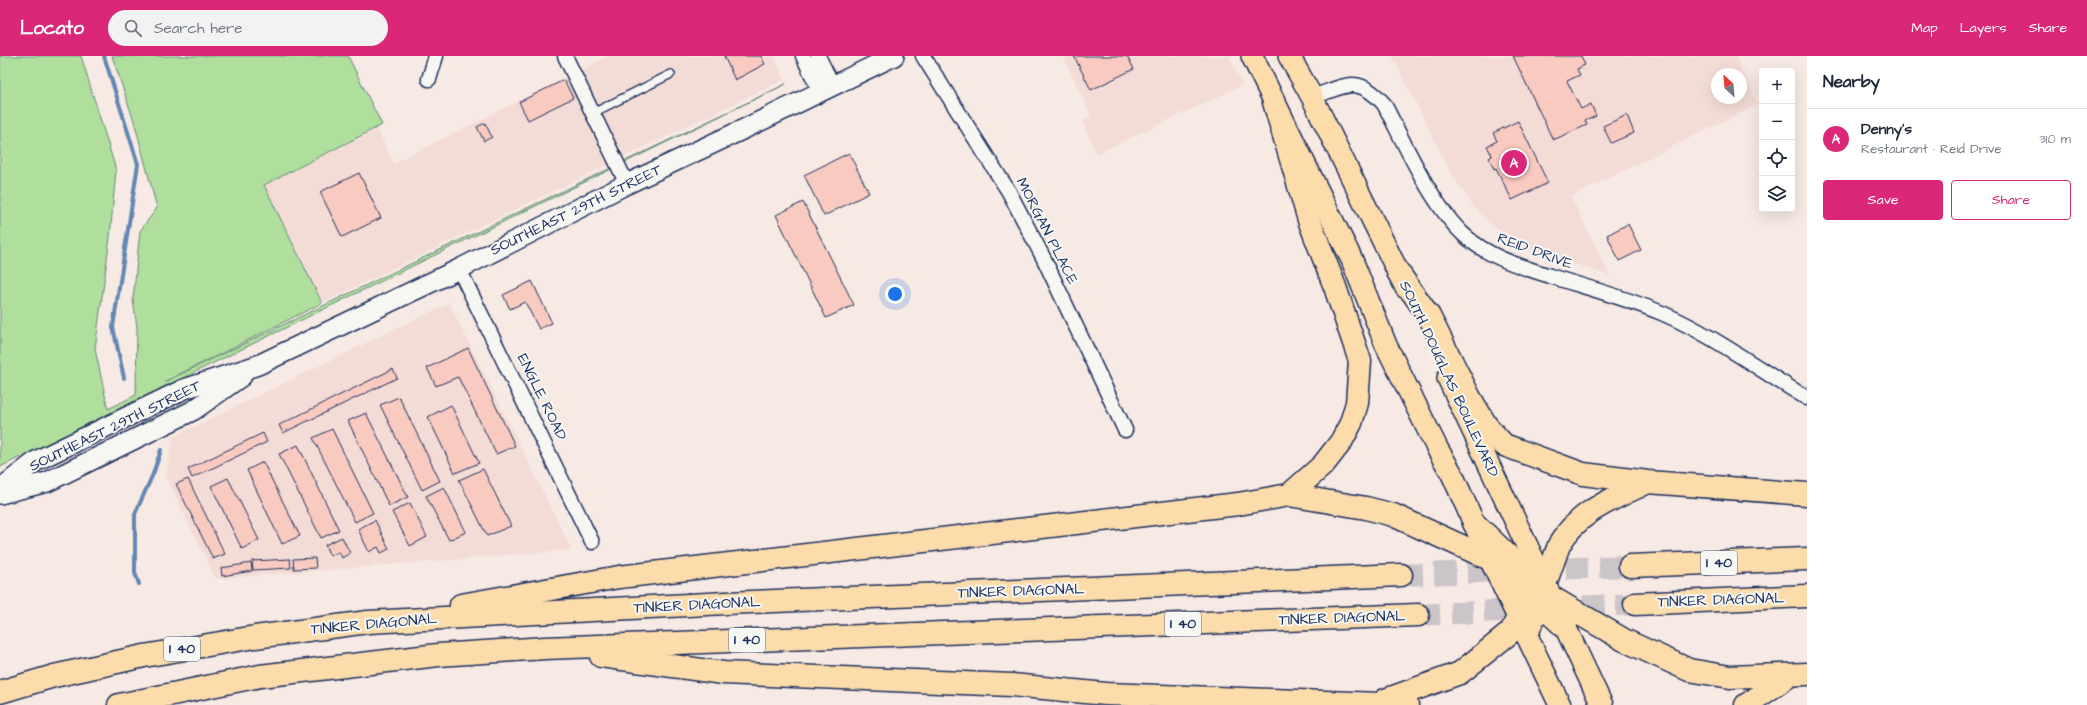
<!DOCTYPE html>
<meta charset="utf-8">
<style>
:root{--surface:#fff;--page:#f2f2f3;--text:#1f2937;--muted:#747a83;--line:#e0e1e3;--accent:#db2777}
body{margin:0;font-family:"Architects Daughter",sans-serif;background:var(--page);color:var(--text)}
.controls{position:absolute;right:12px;top:12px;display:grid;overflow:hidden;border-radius:4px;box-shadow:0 4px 16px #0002}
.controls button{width:36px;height:36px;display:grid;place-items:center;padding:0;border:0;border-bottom:1px solid var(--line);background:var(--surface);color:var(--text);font:20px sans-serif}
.compass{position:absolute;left:1711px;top:12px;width:36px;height:36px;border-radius:50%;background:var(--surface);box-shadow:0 4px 16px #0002;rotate:334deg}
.you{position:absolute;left:895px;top:238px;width:14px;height:14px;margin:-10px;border:3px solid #fff;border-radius:50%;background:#1a73e8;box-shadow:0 0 0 6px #1a73e833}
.badge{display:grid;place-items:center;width:26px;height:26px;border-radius:50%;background:var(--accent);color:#fff;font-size:13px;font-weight:700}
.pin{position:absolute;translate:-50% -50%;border:2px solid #fff;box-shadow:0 1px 4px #0006}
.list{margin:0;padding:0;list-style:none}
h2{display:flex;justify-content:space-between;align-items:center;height:52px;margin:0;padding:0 16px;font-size:17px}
h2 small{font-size:13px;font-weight:400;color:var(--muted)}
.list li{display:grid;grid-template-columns:26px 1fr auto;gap:12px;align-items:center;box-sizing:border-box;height:60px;padding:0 16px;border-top:1px solid var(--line)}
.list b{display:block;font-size:15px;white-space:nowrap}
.list p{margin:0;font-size:13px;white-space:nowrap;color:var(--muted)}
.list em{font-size:13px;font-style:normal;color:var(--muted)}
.actions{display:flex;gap:8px;padding:12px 16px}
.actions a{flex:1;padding:9px 0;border:1px solid var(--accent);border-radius:4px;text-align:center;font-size:14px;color:var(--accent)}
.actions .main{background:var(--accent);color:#fff}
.icon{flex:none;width:22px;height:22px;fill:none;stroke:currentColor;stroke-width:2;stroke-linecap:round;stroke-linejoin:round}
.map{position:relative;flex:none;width:1807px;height:649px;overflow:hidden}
header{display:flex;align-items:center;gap:24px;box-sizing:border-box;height:56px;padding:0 20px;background:var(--accent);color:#fff}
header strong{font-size:19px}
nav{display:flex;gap:22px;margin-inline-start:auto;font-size:14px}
.search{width:280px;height:36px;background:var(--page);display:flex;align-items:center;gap:10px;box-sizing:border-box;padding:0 14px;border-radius:22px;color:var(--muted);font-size:15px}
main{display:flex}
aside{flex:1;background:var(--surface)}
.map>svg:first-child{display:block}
</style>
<header>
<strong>Locato</strong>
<div class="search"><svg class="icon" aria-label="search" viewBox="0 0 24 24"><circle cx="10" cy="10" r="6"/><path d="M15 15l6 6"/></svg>Search here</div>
<nav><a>Map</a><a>Layers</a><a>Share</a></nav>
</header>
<main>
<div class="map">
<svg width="1807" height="649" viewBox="0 0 1807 649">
<rect width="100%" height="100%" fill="#f7e9e3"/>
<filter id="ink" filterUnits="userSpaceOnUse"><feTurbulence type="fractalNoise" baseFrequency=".025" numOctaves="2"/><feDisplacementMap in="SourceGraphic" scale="8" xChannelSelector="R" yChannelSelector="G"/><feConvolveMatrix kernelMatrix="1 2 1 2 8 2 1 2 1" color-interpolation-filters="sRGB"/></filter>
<g filter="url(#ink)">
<!-- built -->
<path fill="#f4dcd6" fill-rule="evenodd" d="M609 0H773L785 23 322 247 264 129 377 73 394 107Z
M1063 0H1229L1243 29 1096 98 1082 65 1091 60Z
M1392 0H1735L1758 48 1571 141 1610 220 1531 193 1493 170 1473 150 1452 119ZM1717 18H1741V42H1717Z
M449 247 572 494 216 523 166 421 173 381Z"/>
<!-- green -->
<path fill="#afde9d" stroke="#65867e" d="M0 0H81L116 114 110 181 95 293 108 353 136 339 137 271 133 244 140 175 157 152 134 65 112 0H348L382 69 264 129 322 247 164 326 786 28 0 411Z"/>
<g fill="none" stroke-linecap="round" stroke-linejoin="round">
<!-- stream -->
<path stroke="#6287b4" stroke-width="4" d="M104 0 138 108 113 271 124 322
M139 528 135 517V458L153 418 161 394"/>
</g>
<!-- building -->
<path fill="#f9cabf" stroke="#1b2f5e" d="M724 0H761L765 8 735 24Z
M1074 0H1127L1134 13 1091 34Z
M1513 0H1581L1585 9 1577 13 1580 19 1567 25 1581 53 1591 48 1596 60 1585 65 1587 69 1553 84Z
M564 24 573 42 528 64 519 46Z
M1627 59 1634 77 1611 87 1603 70Z
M1518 65 1548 127 1512 144 1496 112 1494 113 1489 102 1492 100 1487 90 1497 85 1493 77Z
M485 67 492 81 484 85 477 71Z
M849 97 869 137 824 160 804 119Z
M359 117 381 162 342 181 320 136Z
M803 146 854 249 826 262 776 159Z
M1628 168 1641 194 1619 205 1607 179Z
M532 225 552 267 539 273 525 246 510 253 503 239Z
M468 292 515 390 496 398 458 321 436 330 427 312Z
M393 313 397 322 283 377 279 369Z
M399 341 440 425 422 434 380 349Z
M451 349 479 407 455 417 428 361Z
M366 357 408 441 389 450 348 365Z
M332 373 373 457 355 466 313 382Z
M263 377 267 386 192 422 188 413Z
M298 389 339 474 321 482 279 398Z
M263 406 300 480 282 488 247 414Z
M483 413 511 470 487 480 459 424Z
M228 422 259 484 242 493 211 430Z
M188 423 225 498 213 503 176 428Z
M444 431 466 476 449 484 426 440Z
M410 447 427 481 410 490 392 456Z
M375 464 389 493 381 497 378 491 369 496 358 473Z
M342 481 350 497 342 502 339 496 330 500 325 489Z
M315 502 316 512 294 513 293 503Z
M290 503 291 512 253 514 252 505Z
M251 507 252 515 222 520 221 512Z"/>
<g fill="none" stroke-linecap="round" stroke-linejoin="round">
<!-- motorway-tunnel -->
<path stroke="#cbc4c8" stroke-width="22" stroke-dasharray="22 11" stroke-linecap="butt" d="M1401 519 1630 510
M1418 559 1635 548"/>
<!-- service casing -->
<g stroke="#1b2f5e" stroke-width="10">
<path id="service" d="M593 57 671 18"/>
</g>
<!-- minor casing -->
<g stroke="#1b2f5e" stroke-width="17">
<path id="minor" d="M565 0 627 128
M803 0 820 36
M818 0 833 30
M923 0 1009 136 1044 203 1125 374
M429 23 436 0
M1312 41C1346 30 1357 18 1384 48 1405 88 1431 148 1464 179 1488 201 1519 210 1550 220 1588 232 1627 242 1664 258 1715 280 1759 314 1807 342
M459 213 592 486"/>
</g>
<!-- secondary casing -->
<g stroke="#1b2f5e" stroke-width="22">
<path id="secondary" d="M0 433 36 405 184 333 258 309 459 213 627 128 746 72 894 0
M0 438 47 426 194 354 242 320"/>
</g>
<!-- primary casing -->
<g stroke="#1b2f5e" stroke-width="24">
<path id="primary" d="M1252 0 1352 204 1386 289 1437 392 1452 418 1490 503 1560 649
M1289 0 1312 41 1406 232
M1448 322 1602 649"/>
</g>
<!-- motorway casing -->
<g stroke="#1b2f5e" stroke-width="25">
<path id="motorway" d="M1274 46 1309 164 1335 231 1360 305 1357 347 1351 367 1341 386 1323 409 1289 439
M1398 216 1429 260 1469 340 1486 369 1504 389 1583 418 1648 426 1807 438
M1474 467 1551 541 1624 584 1689 614 1730 621 1807 618
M1630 510 1807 503
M1635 548 1807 540
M461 549 619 521 1238 448 1289 439 1366 452 1393 459 1490 503 1566 572
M1527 579 1559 489C1578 455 1615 442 1648 426
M601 600 723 617 1012 629 1106 638 1407 649
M0 636 54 620 144 600 255 581 368 566 726 547 1401 519
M1385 644 1460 617 1511 576 1535 525
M119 649 260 620 438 599 545 592 1418 559
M1746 649 1789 620"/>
</g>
<!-- service -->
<use href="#service" stroke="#f6f6f2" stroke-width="7"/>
<!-- minor -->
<use href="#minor" stroke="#f6f6f2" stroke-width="14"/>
<!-- secondary -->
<use href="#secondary" stroke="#f6f6f2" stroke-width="19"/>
<!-- primary -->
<use href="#primary" stroke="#fddcac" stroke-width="21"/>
<!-- motorway -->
<use href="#motorway" stroke="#fddcac" stroke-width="22"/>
</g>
</g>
<g text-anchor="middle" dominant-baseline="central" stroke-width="4" stroke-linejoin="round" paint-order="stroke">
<!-- shield labels -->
<g fill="#f6f6f2" stroke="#5d6b8a" stroke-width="1">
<rect x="1701" y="495" width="36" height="24" rx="3"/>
<rect x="1165" y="556" width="36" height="24" rx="3"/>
<rect x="729" y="572" width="36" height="24" rx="3"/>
<rect x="164" y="581" width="36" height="24" rx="3"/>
</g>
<g font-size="14" font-weight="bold" fill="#1b2f5e">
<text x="1719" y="507">I 40</text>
<text x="1183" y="568">I 40</text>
<text x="747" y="584">I 40</text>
<text x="182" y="593">I 40</text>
</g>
<!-- street labels -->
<g font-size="15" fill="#1b2f5e" stroke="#f6f6f2">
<text transform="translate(576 154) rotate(-26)">SOUTHEAST 29TH STREET</text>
<text transform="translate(1047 175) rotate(63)">MORGAN PLACE</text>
<text transform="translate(1535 195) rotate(20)">REID DRIVE</text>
<text transform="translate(1449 323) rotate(65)">SOUTH DOUGLAS BOULEVARD</text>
<text transform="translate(542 341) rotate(64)">ENGLE ROAD</text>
<text transform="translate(115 370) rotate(-26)">SOUTHEAST 29TH STREET</text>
<text transform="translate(1021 535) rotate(-2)">TINKER DIAGONAL</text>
<text transform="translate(1721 544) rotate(-2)">TINKER DIAGONAL</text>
<text transform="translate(697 549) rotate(-3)">TINKER DIAGONAL</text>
<text transform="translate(1342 562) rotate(-2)">TINKER DIAGONAL</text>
<text transform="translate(374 568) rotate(-5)">TINKER DIAGONAL</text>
</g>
</g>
</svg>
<div class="controls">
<button>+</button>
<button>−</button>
<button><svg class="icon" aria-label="locate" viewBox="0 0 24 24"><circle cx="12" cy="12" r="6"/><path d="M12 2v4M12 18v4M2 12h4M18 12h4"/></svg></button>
<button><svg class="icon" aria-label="layers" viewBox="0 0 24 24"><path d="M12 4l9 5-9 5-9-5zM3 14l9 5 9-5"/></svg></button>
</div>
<svg class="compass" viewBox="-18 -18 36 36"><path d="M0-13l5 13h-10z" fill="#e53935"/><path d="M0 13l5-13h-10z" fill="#747a83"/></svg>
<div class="you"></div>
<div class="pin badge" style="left:1514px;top:107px">A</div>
</div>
<aside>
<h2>Nearby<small></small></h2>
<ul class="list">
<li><span class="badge">A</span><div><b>Denny's</b><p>Restaurant · Reid Drive</p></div><em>310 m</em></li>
</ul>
<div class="actions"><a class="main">Save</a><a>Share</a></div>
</aside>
</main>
